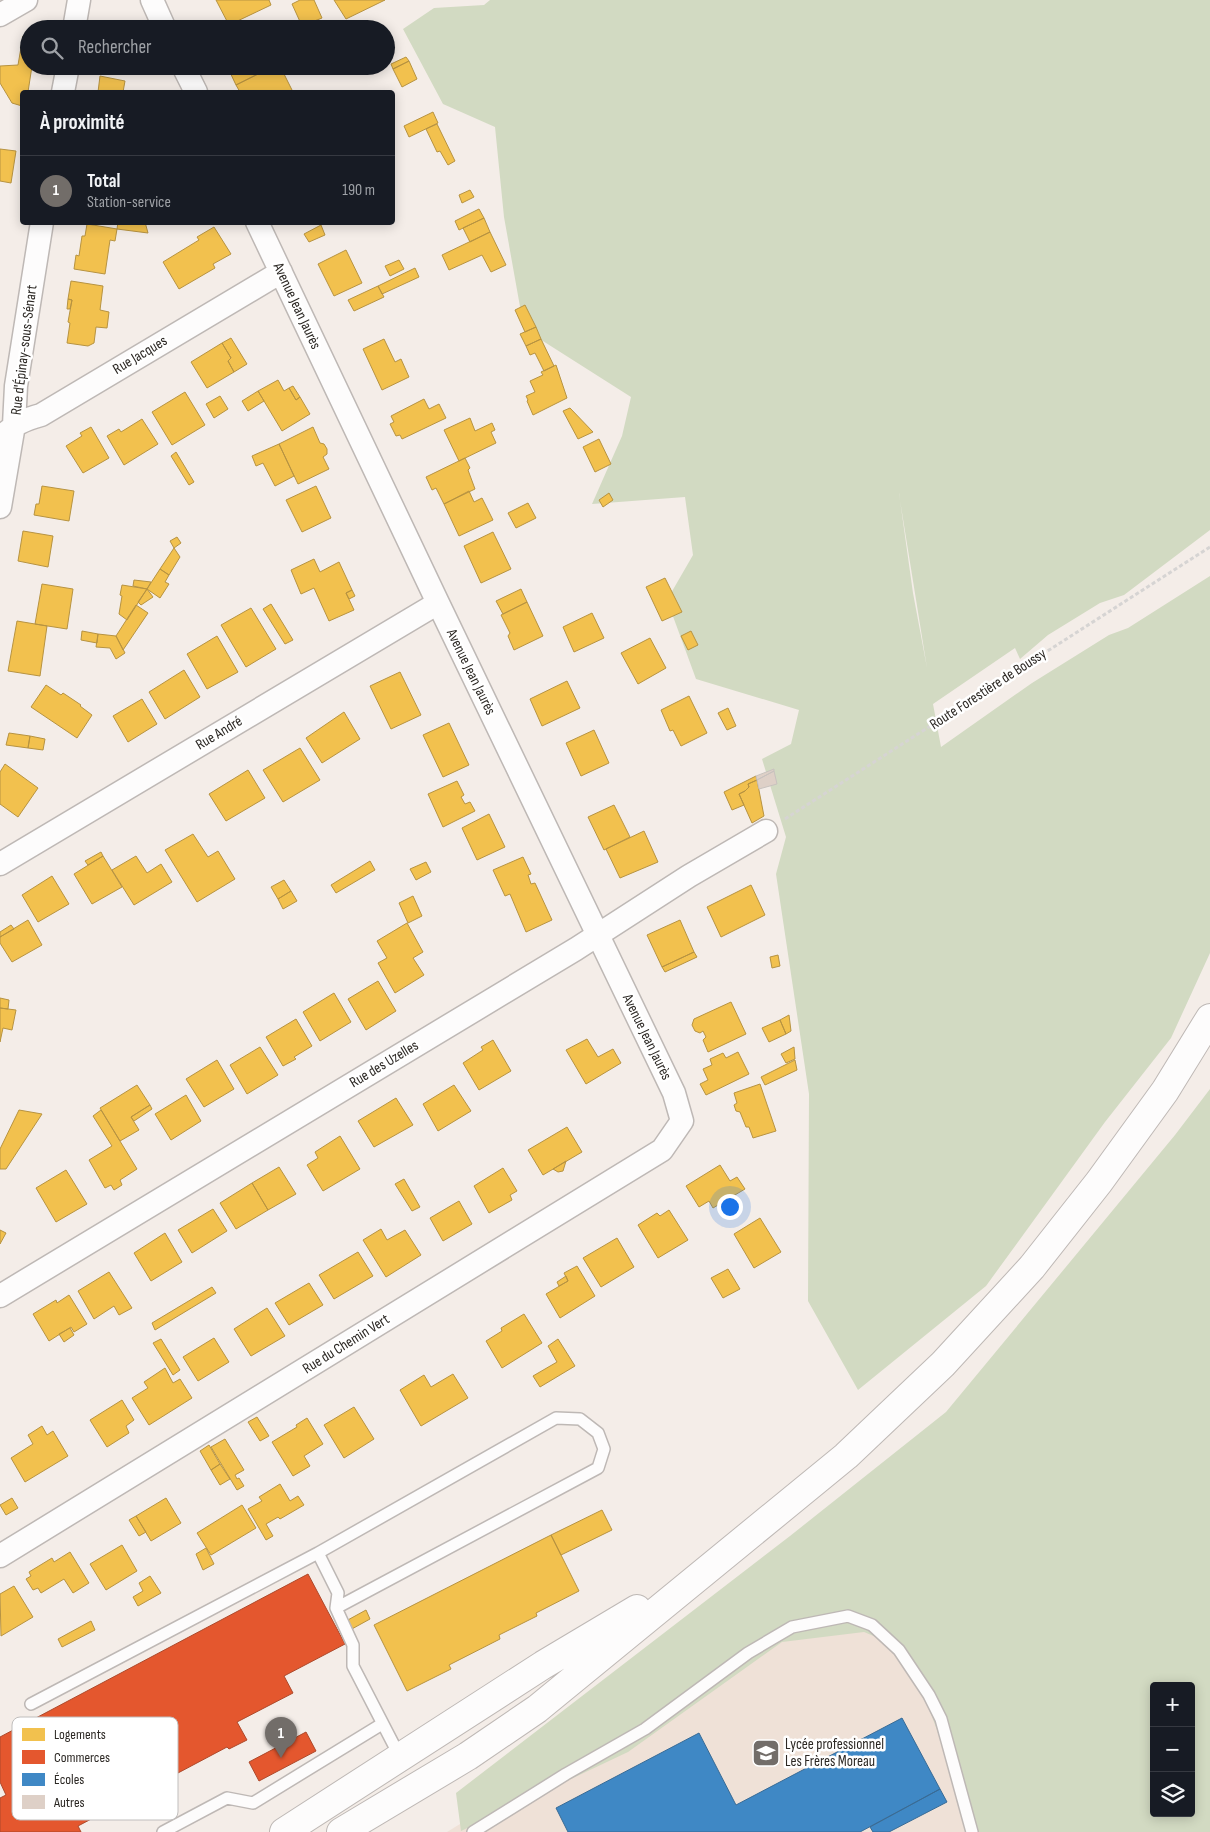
<!DOCTYPE html>
<html lang="fr">
<meta charset="utf-8">
<style>
:root{--surface:#171b24;--page:#20242c;--text:#f1f3f6;--muted:#9ea1a6;--line:#363941;--accent:#726d69}
body{margin:0;font-family:"Sofia Sans Condensed",sans-serif;background:var(--page);color:var(--text)}
.controls{position:absolute;right:15px;bottom:15px;display:grid;overflow:hidden;border-radius:5px;box-shadow:0 2px 12px #0003}
.controls button{width:45px;height:45px;display:grid;place-items:center;padding:0;border:0;border-bottom:1px solid var(--line);background:var(--surface);color:var(--text);font:25px sans-serif}
.you{position:absolute;left:729px;top:1206px;width:18px;height:18px;margin:-12px;border:4px solid #fff;border-radius:50%;background:#1a73e8;box-shadow:0 0 0 8px #1a73e833}
.badge{display:grid;place-items:center;width:32px;height:32px;border-radius:50%;background:var(--accent);color:#fff;font-size:16px;font-weight:700}
.pin{position:absolute;translate:-50% -41px;filter:drop-shadow(0 1px 2px #0008)}
.pin::after{content:'';position:absolute;top:26px;width:18px;height:15px;background:inherit;clip-path:polygon(0 0,100% 0,50% 100%)}
.list{margin:0;padding:0;list-style:none}
h2{display:flex;justify-content:space-between;align-items:center;height:65px;margin:0;padding:0 20px;font-size:21px}
h2 small{font-size:16px;font-weight:400;color:var(--muted)}
.list li{display:grid;grid-template-columns:32px 1fr auto;gap:15px;align-items:center;box-sizing:border-box;height:70px;padding:0 20px;border-top:1px solid var(--line)}
.list b{display:block;font-size:19px;white-space:nowrap}
.list p{margin:0;font-size:16px;white-space:nowrap;color:var(--muted)}
.list em{font-size:16px;font-style:normal;color:var(--muted)}
.icon{flex:none;width:28px;height:28px;fill:none;stroke:currentColor;stroke-width:2;stroke-linecap:round;stroke-linejoin:round}
.map{position:relative;flex:none;width:1210px;height:1832px;overflow:hidden}
.search{position:absolute;background:var(--surface);box-shadow:0 2px 12px #0003;left:20px;top:20px;width:375px;height:55px;display:flex;align-items:center;gap:12px;box-sizing:border-box;padding:0 18px;border-radius:28px;color:var(--muted);font-size:19px}
.panel{position:absolute;background:var(--surface);box-shadow:0 2px 12px #0003;left:20px;top:90px;width:375px;height:135px;border-radius:5px}
.map>svg:first-child{display:block}
</style>
<div class="map">
<svg width="1210" height="1832" viewBox="0 0 1210 1832">
<rect width="100%" height="100%" fill="#f4ede8"/>
<!-- built -->
<path fill="#efe1d7" d="M831 1596 891 1612 930 1675 982 1832H447Z"/>
<!-- green -->
<path fill="#d2dac2" fill-rule="evenodd" d="M490 0H1210V530L1124 595 1100 603 1048 635 1020 659 1015 648 933 704 941 747 1032 683 1109 635 1128 628 1210 576V953L1171 1038 1105 1122 986 1286 858 1390 808 1301 809 1094 776 874 786 837 762 759 791 744 799 710 696 679 667 600 693 555 685 497 592 504 622 436 631 397 524 329 504 217 495 127 443 104 403 29 434 8 484 5ZM899 493V494L927 668 913 593Z
M1210 1089V1832H969L937 1730 907 1650 864 1632 782 1642 628 1752 461 1831 456 1793 790 1536 946 1412 1175 1135ZM1154 1686H1191V1813H1154Z"/>
<!-- homes -->
<path fill="#f2c14e" stroke="#b79341" d="M216 0H269L271 5 229 25Z
M300 0H314L322 18 302 26 292 4Z
M334 0H385L346 19Z
M109 23 121 25 120 29H108Z
M362 24 364 29H351L352 28Z
M23 36 29 37V66H32L28 92H22V106L12 103 0 83V66L18 65Z
M406 57 409 61 393 69 391 64Z
M409 61 417 79 402 87 393 69Z
M112 66H132L131 69Z
M227 66H274L236 85Z
M274 66H280L293 92H240L236 85Z
M347 66H360L349 71Z
M100 76 125 81 123 92H98Z
M433 112 438 123 409 137 404 126Z
M437 124 455 161 448 165 440 151 437 152 426 129Z
M0 149 16 151 11 183 0 181Z
M470 190 474 197 462 203 459 195Z
M479 209 484 218 459 230 455 221Z
M484 218 490 232 470 242 463 228Z
M118 222H145L148 233 117 229Z
M87 224 117 229 115 241 110 240 105 274 74 269 76 255 79 256 82 236H85Z
M321 225 325 235 309 242 304 234Z
M214 227 231 254 213 264 215 268 179 289 163 262 199 240 197 237Z
M490 232 506 265 491 272 482 255 449 270 442 255Z
M346 250 362 283 334 296 318 264Z
M399 260 404 269 390 276 385 266Z
M415 268 419 277 382 294 378 286Z
M71 281 103 286 100 310 109 312 107 328 96 327 94 343 88 346 67 343 70 323 68 322 72 300 68 299Z
M378 286 384 297 354 311 348 300Z
M68 299 72 300 70 309H67Z
M525 305 536 327 525 332 515 310Z
M536 327 541 339 526 346 520 334Z
M231 338 247 364 234 372 228 361 231 358 222 343Z
M384 339 395 362 401 359 409 377 382 390 363 349Z
M541 339 554 366 544 371 535 353 530 355 526 346Z
M222 343 231 358 228 361 234 372 207 388 191 362Z
M556 365 567 398 533 415 527 401 528 400 526 396 535 392 530 381 543 375 541 372Z
M278 380 284 391 289 388 296 400 300 397 310 414 282 431 258 391Z
M293 386 300 397 296 400 289 388Z
M258 391 264 401 248 411 242 401Z
M185 392 205 425 172 445 152 412Z
M220 396 228 409 214 418 206 404Z
M424 399 429 409 439 404 446 418 402 439 400 435 396 436 390 424 394 422 391 416Z
M570 408 593 432 578 439 563 411Z
M470 418 475 431 492 423 495 430 491 432 496 443 459 461 444 430Z
M142 419 158 444 124 465 107 436 119 429 121 432Z
M91 427 109 458 83 473 66 446 82 436 80 433Z
M313 427 320 443 324 444 327 449V454L323 457 329 469 298 484 279 444Z
M599 439 611 464 595 472 583 447Z
M279 444 294 476 275 486 263 463 256 466 252 456Z
M176 452 194 482 189 485 171 456Z
M465 458 470 468 468 470 475 489 444 504 436 488 432 490 426 477Z
M42 486 74 491 69 521 34 515 36 504H39Z
M316 486 331 518 302 532 286 500Z
M469 491 474 502 482 498 493 520 459 536 444 504Z
M609 493 613 500 603 507 599 500Z
M528 503 536 518 516 528 508 513Z
M23 531 53 536 48 567 18 561Z
M493 532 511 569 481 583 464 546Z
M177 537 181 543 174 548 170 541Z
M174 548 180 557 169 575 160 569Z
M314 559 320 572 339 562 352 590 346 593 354 610 329 621 314 588 301 594 291 570Z
M160 569 169 575 165 582 169 584 160 598 147 589Z
M665 578 682 612 662 621 646 587Z
M134 580 151 582 147 589 133 586Z
M42 584 73 589 67 629 35 624Z
M122 585 147 589 127 620 119 614 122 596 120 595Z
M147 589 153 597 141 605 138 602Z
M521 589 527 602 503 614 496 601Z
M352 590 355 596 349 599 346 593Z
M527 602 543 636 514 650 508 636 510 633 501 615Z
M271 604 293 640 285 644 263 609Z
M136 605 148 613 123 650 116 636Z
M251 608 276 649 246 667 221 625Z
M592 613 604 638 574 652 563 627Z
M17 621 47 626 40 676 8 671Z
M82 631 98 634 97 643 81 640Z
M691 631 698 645 688 650 681 636Z
M98 634 116 636 125 653 116 659 110 648 96 647Z
M217 636 238 672 207 689 187 654Z
M650 638 666 668 638 684 621 653Z
M184 670 200 697 165 719 149 692Z
M400 672 421 715 391 729 370 686Z
M567 681 580 708 542 726 530 699Z
M46 685 61 695 63 693 81 705 80 706 92 715 77 738 31 707Z
M689 696 707 733 681 746 673 730 670 731 661 710Z
M142 699 157 724 128 742 113 716Z
M728 708 736 726 727 730 718 713Z
M344 712 360 739 322 763 306 738Z
M449 723 469 765 443 777 423 735Z
M594 730 609 763 581 776 566 743Z
M9 733 30 736 28 748 6 745Z
M30 736 45 739 43 750 28 748Z
M300 748 320 780 283 802 263 770Z
M5 764 38 788 18 817 0 804V772Z
M248 770 265 798 226 821 209 794Z
M756 776 757 780 748 784 749 787 745 791 739 794 744 805 732 810 724 792Z
M757 780 764 816 752 823 739 794 745 791 749 787 748 784Z
M457 781 464 795 461 797 465 804 470 802 475 811 443 827 428 794Z
M614 805 630 837 604 850 588 817Z
M489 814 505 847 477 860 462 828Z
M644 831 658 862 620 878 606 849Z
M193 834 208 857 218 851 235 879 197 902 165 850Z
M101 852 103 856 88 865 85 861Z
M103 856 122 887 92 904 74 874Z
M136 856 147 873 161 864 172 882 134 905 112 870Z
M523 857 531 874 528 875 531 884 535 883 552 920 526 932 510 894 505 896 493 870Z
M370 861 375 870 336 893 331 885Z
M426 862 431 872 416 880 410 869Z
M52 876 69 904 38 922 22 895Z
M284 880 291 891 278 899 271 887Z
M751 885 765 915 721 937 707 907Z
M291 891 297 901 283 909 278 899Z
M413 896 422 916 408 923 399 903Z
M28 920 42 945 12 962 0 943V937Z
M680 920 694 952 662 967 647 935Z
M407 923 423 952 413 958 424 975 395 993 378 963 387 958 377 941Z
M11 925 14 929 0 937V932Z
M694 952 697 957 665 972 662 967Z
M778 955 780 966 772 968 770 957Z
M378 981 396 1011 366 1030 348 999Z
M334 993 351 1022 320 1041 303 1012Z
M0 998 9 1000 8 1009 0 1008Z
M731 1002 746 1034 708 1052 703 1040 706 1037 703 1031 700 1033 695 1031 692 1025 694 1019Z
M0 1008 16 1010 12 1030 3 1028 0 1042Z
M789 1015 791 1031 786 1034 780 1020Z
M296 1019 312 1046 294 1057 296 1059 283 1066 266 1037Z
M780 1020 786 1034 769 1042 762 1028Z
M587 1039 598 1057 613 1049 621 1063 586 1084 566 1050Z
M493 1040 511 1071 479 1090 463 1063 483 1050 481 1047Z
M260 1047 278 1075 247 1094 230 1065Z
M794 1047 795 1059 786 1063 781 1054Z
M738 1052 749 1074 706 1095 700 1084 708 1080 703 1069 712 1065 710 1059 723 1053 726 1058Z
M217 1060 234 1089 204 1107 186 1079Z
M795 1060 797 1070 765 1085 761 1077Z
M760 1084 776 1131 753 1138 749 1127H746L740 1112 736 1111 734 1105 737 1103 734 1093Z
M137 1085 150 1105 131 1117 139 1130 120 1141 100 1108Z
M454 1085 471 1111 438 1131 423 1104Z
M186 1095 201 1121 171 1140 155 1114Z
M396 1098 413 1125 374 1147 358 1121Z
M150 1105 152 1109 134 1121 131 1117Z
M19 1110 42 1114 6 1169H0V1149Z
M101 1110 137 1169 120 1180 122 1185 114 1190 111 1185 105 1188 89 1160 112 1146 93 1116Z
M567 1127 582 1152 543 1175 528 1150Z
M340 1136 360 1169 323 1191 307 1165 318 1158 315 1152Z
M566 1161 563 1171 558 1172 553 1169Z
M720 1165 730 1181 737 1177 745 1189 713 1208 709 1201 699 1207 686 1186Z
M279 1167 296 1194 268 1210 252 1183Z
M503 1168 517 1191 510 1195 512 1200 489 1213 474 1186Z
M66 1170 87 1204 56 1222 36 1188Z
M404 1179 420 1207 412 1211 395 1184Z
M252 1183 268 1210 236 1229 220 1203Z
M459 1201 472 1224 443 1241 430 1218Z
M213 1209 227 1231 192 1253 178 1230Z
M669 1210 688 1240 658 1258 638 1225 657 1213 660 1216Z
M760 1218 781 1252 754 1268 734 1234Z
M381 1229 387 1240 405 1230 421 1255 386 1277 363 1240Z
M0 1230 6 1233 0 1244Z
M165 1233 182 1262 151 1281 134 1253Z
M617 1238 634 1267 601 1287 583 1258Z
M358 1252 373 1276 334 1299 319 1275Z
M577 1266 595 1296 560 1318 546 1294 568 1281 564 1273Z
M728 1269 740 1289 723 1298 711 1278Z
M109 1272 132 1308 119 1315 114 1306 94 1319 78 1291Z
M566 1276 568 1281 559 1286 557 1282Z
M309 1283 323 1305 289 1325 275 1303Z
M212 1287 216 1293 155 1330 152 1323Z
M69 1295 87 1324 74 1332 71 1327 49 1341 33 1314 56 1300 57 1303Z
M267 1308 285 1336 251 1356 234 1329Z
M524 1314 542 1343 502 1368 486 1341 502 1331 501 1328Z
M70 1328 74 1335 64 1342 59 1334Z
M214 1338 229 1362 198 1381 183 1357Z
M161 1339 180 1370 173 1375 153 1343Z
M558 1339 575 1366 540 1387 533 1376 557 1362 548 1346Z
M165 1368 173 1383 180 1379 192 1398 149 1425 132 1398 148 1388 144 1382Z
M453 1374 468 1398 421 1426 400 1390 424 1375 431 1387Z
M122 1400 134 1420 126 1426 129 1433 107 1447 90 1420Z
M354 1407 374 1439 344 1458 324 1425Z
M257 1417 269 1436 260 1441 248 1422Z
M307 1418 323 1444 304 1456 310 1466 293 1476 272 1442 297 1427 296 1425Z
M42 1426 47 1435 53 1431 68 1456 25 1482 11 1458 33 1444 28 1435Z
M225 1439 244 1470 235 1475 237 1479 239 1478 244 1486 237 1490 211 1447Z
M209 1445 220 1464 211 1470 200 1451Z
M220 1464 230 1479 220 1485 211 1470Z
M280 1484 290 1501 298 1496 304 1505 280 1519 278 1517 266 1524 273 1536 266 1540 248 1509 262 1501 259 1497Z
M12 1498 18 1508 6 1515 0 1505Z
M166 1498 181 1523 151 1541 136 1516Z
M242 1505 256 1528 211 1555 197 1533Z
M602 1510 612 1530 561 1555 551 1535Z
M136 1516 146 1532 139 1536 129 1520Z
M551 1535 579 1591 536 1613 537 1616 499 1635 500 1639 449 1665 451 1669 407 1691 374 1625Z
M122 1545 137 1571 106 1590 90 1564Z
M206 1548 214 1564 203 1570 196 1554Z
M70 1552 89 1583 73 1593 64 1579 41 1593 38 1588 33 1590 26 1579 31 1576 29 1572 52 1558 54 1562Z
M150 1576 161 1593 138 1606 133 1597 143 1591 139 1583Z
M14 1586 33 1617 1 1636 0 1594Z
M366 1610 370 1619 350 1630 346 1621Z
M91 1621 95 1630 62 1647 58 1639Z"/>
<!-- shops -->
<path fill="#e4572e" stroke="#ad492b" d="M308 1574 345 1644 284 1676 293 1693 237 1722 247 1740 229 1749 227 1747 78 1826 81 1832H0V1798L6 1795 0 1782V1737Z
M306 1732 316 1751 259 1781 249 1762Z"/>
<!-- schools -->
<path fill="#3f88c5" stroke="#396b95" d="M902 1718 940 1789 860 1832H568L556 1808 699 1733 736 1805Z
M940 1789 947 1802 889 1832H873L870 1827Z"/>
<!-- building -->
<path fill="#ded0c7" stroke="#c8c2be" d="M774 769V771L757 780 756 776Z
M774 771 777 784 759 789 757 780Z"/>
<g fill="none" stroke-linecap="round" stroke-linejoin="round">
<!-- service casing -->
<g stroke="#beb8b5" stroke-width="14">
<path id="service" d="M318 1553 556 1418 580 1419 598 1433 604 1449 598 1468 336 1608
M31 1704 318 1553 338 1593 336 1608 353 1645V1666L400 1757
M163 1832 227 1798 253 1803 382 1724
M473 1832 566 1774 645 1729 748 1653 792 1627 848 1616 872 1625 899 1650 929 1695 941 1719 972 1832"/>
</g>
<!-- minor casing -->
<g stroke="#beb8b5" stroke-width="25">
<path id="minor" d="M152 0 165 29
M0 15 26 0
M74 29 79 0
M183 66 196 92
M63 92 68 66
M0 438C14 425 22 420 41 415L281 272
M0 507 14 425 16 386 42 222
M0 864 438 603
M0 1296 576 949 689 876 766 831
M0 1556 662 1150 682 1121 674 1093 438 603 257 222"/>
</g>
<!-- primary casing -->
<g stroke="#beb8b5" stroke-width="30">
<path id="primary" d="M284 1832 543 1665 637 1609
M341 1832 468 1756 537 1709 846 1456 943 1364 1032 1267 1099 1182 1165 1091 1210 1018"/>
</g>
<!-- path -->
<path stroke="#d6d4d3" stroke-width="3" stroke-dasharray="4 2.5" stroke-linecap="butt" d="M785 819 1210 547"/>
<!-- service -->
<use href="#service" stroke="#fdfcfc" stroke-width="11"/>
<!-- minor -->
<use href="#minor" stroke="#fdfcfc" stroke-width="22"/>
<!-- primary -->
<use href="#primary" stroke="#fdfcfc" stroke-width="28"/>
</g>
<!-- icons -->
<defs>
<g id="school-square" transform="scale(1.4375)"><rect x="-9" y="-9" width="18" height="18" rx="4" fill="#726d69" stroke="#fff"/><path d="M0-5L7-2L0 1L-7-2ZM-4 1L0 2.5L4 1V4Q0 6-4 4Z" fill="#fff"/></g>
</defs>
<g fill-rule="evenodd">
<use href="#school-square" x="766" y="1753"/>
</g>
<g text-anchor="middle" dominant-baseline="central" stroke-width="5" stroke-linejoin="round" paint-order="stroke">
<!-- street labels -->
<g font-size="15" fill="#2c2824" stroke="#fff">
<text transform="translate(297 306) rotate(65)">Avenue Jean Jaurès</text>
<text transform="translate(24 350) rotate(-83)">Rue d'Épinay-sous-Sénart</text>
<text transform="translate(140 355) rotate(-31)">Rue Jacques</text>
<text transform="translate(471 672) rotate(64)">Avenue Jean Jaurès</text>
<text transform="translate(988 689) rotate(-33)">Route Forestière de Boussy</text>
<text transform="translate(219 733) rotate(-31)">Rue André</text>
<text transform="translate(647 1037) rotate(64)">Avenue Jean Jaurès</text>
<text transform="translate(384 1064) rotate(-31)">Rue des Uzelles</text>
<text transform="translate(346 1344) rotate(-32)">Rue du Chemin Vert</text>
</g>
<!-- poi labels -->
<g font-size="15" fill="#2c2824" stroke="#fff" text-anchor="start">
<text x="785" y="1744">Lycée professionnel<tspan x="785" dy="17">Les Frères Moreau</tspan></text>
</g>
</g>
<!-- legend -->
<rect x="12" y="1717" width="166" height="103" rx="8" fill="#fff" stroke="#c0bebd" stroke-width="1"/>
<rect x="22" y="1728" width="23" height="13" fill="#f2c14e"/>
<rect x="22" y="1750" width="23" height="14" fill="#e4572e"/>
<rect x="22" y="1773" width="23" height="13" fill="#3f88c5"/>
<rect x="22" y="1795" width="23" height="14" fill="#ded0c7"/>
<g font-size="14" fill="#2c2824">
<text x="54" y="1739">Logements</text>
<text x="54" y="1762">Commerces</text>
<text x="54" y="1784">Écoles</text>
<text x="54" y="1807">Autres</text>
</g>
</svg>
<div class="controls">
<button>+</button>
<button>−</button>
<button><svg class="icon" aria-label="layers" viewBox="0 0 24 24"><path d="M12 4l9 5-9 5-9-5zM3 14l9 5 9-5"/></svg></button>
</div>
<div class="you"></div>
<div class="pin badge" style="left:281px;top:1758px">1</div>
<div class="search"><svg class="icon" aria-label="search" viewBox="0 0 24 24"><circle cx="10" cy="10" r="6"/><path d="M15 15l6 6"/></svg>Rechercher</div>
<section class="panel">
<h2>À proximité<small></small></h2>
<ul class="list">
<li><span class="badge">1</span><div><b>Total</b><p>Station-service</p></div><em>190 m</em></li>
</ul>
</section>
</div>
